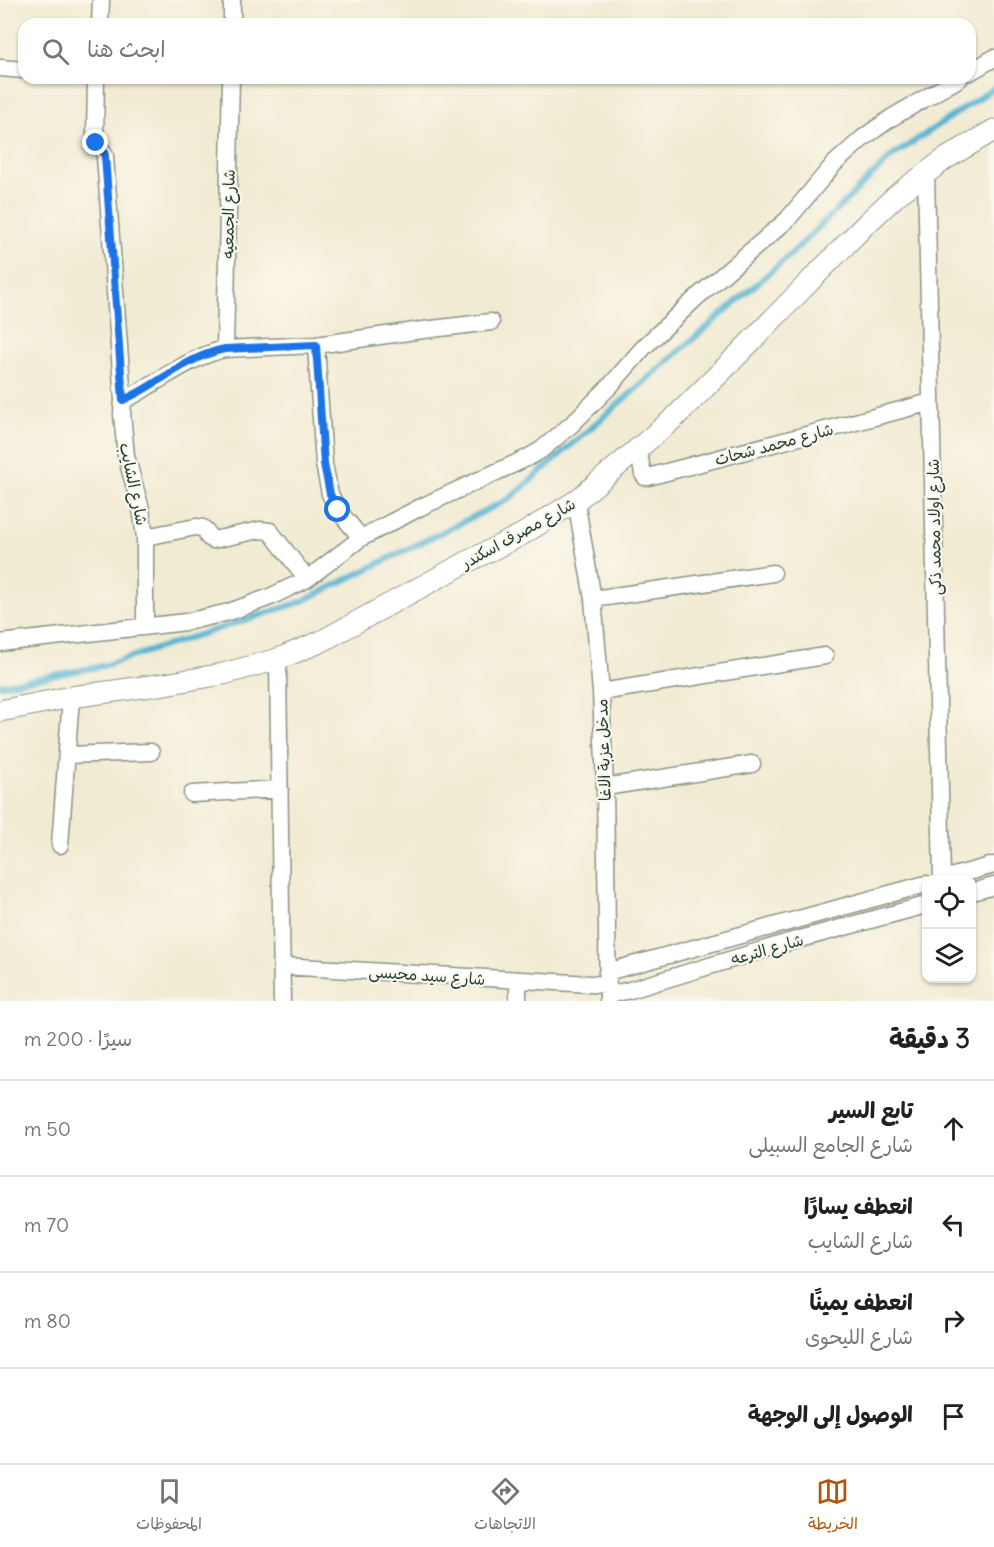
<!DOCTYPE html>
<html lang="ar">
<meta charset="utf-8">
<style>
:root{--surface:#fff;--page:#f6f6f6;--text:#202124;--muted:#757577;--line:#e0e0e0;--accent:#b45309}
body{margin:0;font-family:Delius,"Playpen Sans Arabic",sans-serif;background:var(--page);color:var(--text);direction:rtl}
.controls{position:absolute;right:18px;bottom:18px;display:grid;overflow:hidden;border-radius:12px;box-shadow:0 2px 4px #0004}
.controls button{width:54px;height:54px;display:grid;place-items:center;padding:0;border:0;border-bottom:2px solid var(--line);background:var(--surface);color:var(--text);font:30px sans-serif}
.stop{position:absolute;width:18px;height:18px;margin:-14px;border:4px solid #1a73e8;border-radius:50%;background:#fff}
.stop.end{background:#1a73e8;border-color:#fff;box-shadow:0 2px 6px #0008}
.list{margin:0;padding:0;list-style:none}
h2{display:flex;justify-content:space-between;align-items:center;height:78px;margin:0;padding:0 24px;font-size:26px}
h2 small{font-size:20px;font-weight:400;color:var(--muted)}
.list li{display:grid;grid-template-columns:39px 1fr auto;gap:18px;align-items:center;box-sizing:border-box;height:96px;padding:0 24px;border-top:2px solid var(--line)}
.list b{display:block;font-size:22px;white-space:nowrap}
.list p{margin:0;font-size:20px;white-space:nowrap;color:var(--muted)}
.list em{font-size:20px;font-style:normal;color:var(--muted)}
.icon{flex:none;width:33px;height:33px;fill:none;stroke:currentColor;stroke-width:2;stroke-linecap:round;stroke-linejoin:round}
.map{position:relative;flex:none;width:994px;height:1001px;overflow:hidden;direction:ltr}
.search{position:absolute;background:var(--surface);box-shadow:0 2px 4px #0004;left:18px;right:18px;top:18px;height:66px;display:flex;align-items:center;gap:15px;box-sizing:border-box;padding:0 21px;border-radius:18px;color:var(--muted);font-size:22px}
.sheet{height:462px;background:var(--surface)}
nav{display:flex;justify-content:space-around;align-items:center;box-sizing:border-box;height:84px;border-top:2px solid var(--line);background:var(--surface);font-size:16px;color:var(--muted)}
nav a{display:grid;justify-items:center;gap:3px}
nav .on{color:var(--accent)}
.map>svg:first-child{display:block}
</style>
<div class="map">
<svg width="994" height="1001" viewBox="0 0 994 1001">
<rect width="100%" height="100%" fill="#fbf7ec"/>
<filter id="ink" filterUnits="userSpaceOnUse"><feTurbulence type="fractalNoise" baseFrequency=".0167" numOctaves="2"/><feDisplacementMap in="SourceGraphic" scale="12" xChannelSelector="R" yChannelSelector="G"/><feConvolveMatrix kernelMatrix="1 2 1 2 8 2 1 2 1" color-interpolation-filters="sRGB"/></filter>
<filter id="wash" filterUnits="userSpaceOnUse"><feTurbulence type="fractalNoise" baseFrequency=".008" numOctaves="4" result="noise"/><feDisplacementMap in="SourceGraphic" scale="24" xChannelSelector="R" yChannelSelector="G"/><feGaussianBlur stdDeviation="1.35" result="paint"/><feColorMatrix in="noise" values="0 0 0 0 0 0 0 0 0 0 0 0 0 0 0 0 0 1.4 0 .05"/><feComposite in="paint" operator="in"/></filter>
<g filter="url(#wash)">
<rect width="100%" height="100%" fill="#f2ebd3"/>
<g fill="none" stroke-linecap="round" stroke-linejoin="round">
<!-- stream -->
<path stroke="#52b3d1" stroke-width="6" d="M0 685 103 666 301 602 509 499 790 255 891 157 994 88"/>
</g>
</g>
<g filter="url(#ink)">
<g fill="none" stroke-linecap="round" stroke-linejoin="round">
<!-- minor casing -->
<g stroke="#889484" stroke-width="19">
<path id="minor" d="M100 24 101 0
M232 24V0
M0 68 24 70
M970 72 994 58
M96 78 95 138C97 146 103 149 105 156L123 400
M926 174 942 879
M316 345 324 464 330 494 338 510 361 538
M225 349 231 78
M638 449 643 474 645 477H648L931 402
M576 501 593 599 601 692 605 787 608 1001
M145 537 196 527 203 528 207 532 208 537 213 540 260 530 270 531 307 579
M593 599 773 573
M145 627V537L141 509 126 456 122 414 123 400C134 396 142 390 152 384 176 370 198 355 225 349L316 345 415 331 491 322
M0 643 186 622 229 612 270 597 307 579 361 538 421 507 529 457 541 450 572 424 610 386 644 347 697 297 787 220 834 164 863 138 891 118 960 78
M278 659 282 1001
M601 692 825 656
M67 755 151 752
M605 787 752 764
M192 794 280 789
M60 845 71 697
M943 879 994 865
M972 892 994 886
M282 966 608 985
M607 972 926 884
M518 980V1001
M608 995 630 990 789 942 926 905"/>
</g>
<!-- tertiary casing -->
<g stroke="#889484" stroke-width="23">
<path id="tertiary" d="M0 711 71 697 165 684 223 674 278 659 320 642 465 563 521 535 576 501 673 419 726 367 864 226 897 195 945 159 994 130"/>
</g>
<!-- minor -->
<use href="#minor" stroke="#fff" stroke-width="16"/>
<!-- tertiary -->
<use href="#tertiary" stroke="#fff" stroke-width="21"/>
</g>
</g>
<g fill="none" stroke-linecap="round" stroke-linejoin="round" filter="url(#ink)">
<!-- route -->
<path stroke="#1a73e8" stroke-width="8" d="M96 143 104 152 105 156 123 400C135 395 145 389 156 382 179 368 199 354 225 349L316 345 324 464 330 494 338 510"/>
</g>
<g text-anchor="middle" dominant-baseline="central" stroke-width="4.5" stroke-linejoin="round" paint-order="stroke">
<!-- street labels -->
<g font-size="16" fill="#1f3d34" stroke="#fbf7ec">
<text transform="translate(228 214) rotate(-89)">شارع الجمعيه</text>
<text transform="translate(774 444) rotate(-15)">شارع محمد شحات</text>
<text transform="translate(134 484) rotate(78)">شارع الشايب</text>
<text transform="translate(934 527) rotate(-91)">شارع اولاد محمد ذكى</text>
<text transform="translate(518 533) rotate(-29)">شارع مصرف اسكندر</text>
<text transform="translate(603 750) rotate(-92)">مدخل عزبة الاغا</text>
<text transform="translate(767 949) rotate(-16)">شارع الترعه</text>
<text transform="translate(427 975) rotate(4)">شارع سيد محيسى</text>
</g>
</g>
</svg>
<div class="controls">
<button><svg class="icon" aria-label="locate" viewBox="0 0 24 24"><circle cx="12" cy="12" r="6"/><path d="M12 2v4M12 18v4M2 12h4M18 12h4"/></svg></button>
<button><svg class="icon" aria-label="layers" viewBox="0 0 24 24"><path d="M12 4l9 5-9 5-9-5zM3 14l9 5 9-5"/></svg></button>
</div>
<div class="stop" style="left:338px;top:510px"></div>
<div class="stop end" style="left:96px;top:143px"></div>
<div class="search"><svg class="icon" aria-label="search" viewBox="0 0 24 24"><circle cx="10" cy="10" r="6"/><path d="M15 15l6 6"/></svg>ابحث هنا</div>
</div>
<section class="sheet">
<h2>3 دقيقة<small>سيرًا · 200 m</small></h2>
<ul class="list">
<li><svg class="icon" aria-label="ahead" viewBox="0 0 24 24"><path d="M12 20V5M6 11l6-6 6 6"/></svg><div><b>تابع السير</b><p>شارع الجامع السبيلى</p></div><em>50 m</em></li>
<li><svg class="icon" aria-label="left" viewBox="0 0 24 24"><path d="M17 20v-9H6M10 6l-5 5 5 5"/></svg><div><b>انعطف يسارًا</b><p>شارع الشايب</p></div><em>70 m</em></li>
<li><svg class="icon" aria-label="right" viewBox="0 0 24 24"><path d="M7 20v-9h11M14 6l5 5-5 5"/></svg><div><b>انعطف يمينًا</b><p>شارع الليحوى</p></div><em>80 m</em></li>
<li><svg class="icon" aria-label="arrive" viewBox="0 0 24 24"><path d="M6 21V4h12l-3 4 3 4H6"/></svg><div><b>الوصول إلى الوجهة</b></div></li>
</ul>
</section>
<nav>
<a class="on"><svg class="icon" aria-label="map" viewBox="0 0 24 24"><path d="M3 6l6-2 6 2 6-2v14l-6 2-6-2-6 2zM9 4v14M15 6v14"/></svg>الخريطة</a>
<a><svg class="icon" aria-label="directions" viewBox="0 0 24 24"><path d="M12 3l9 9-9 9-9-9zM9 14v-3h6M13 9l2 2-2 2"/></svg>الاتجاهات</a>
<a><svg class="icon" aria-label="saved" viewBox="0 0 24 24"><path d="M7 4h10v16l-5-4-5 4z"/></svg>المحفوظات</a>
</nav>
